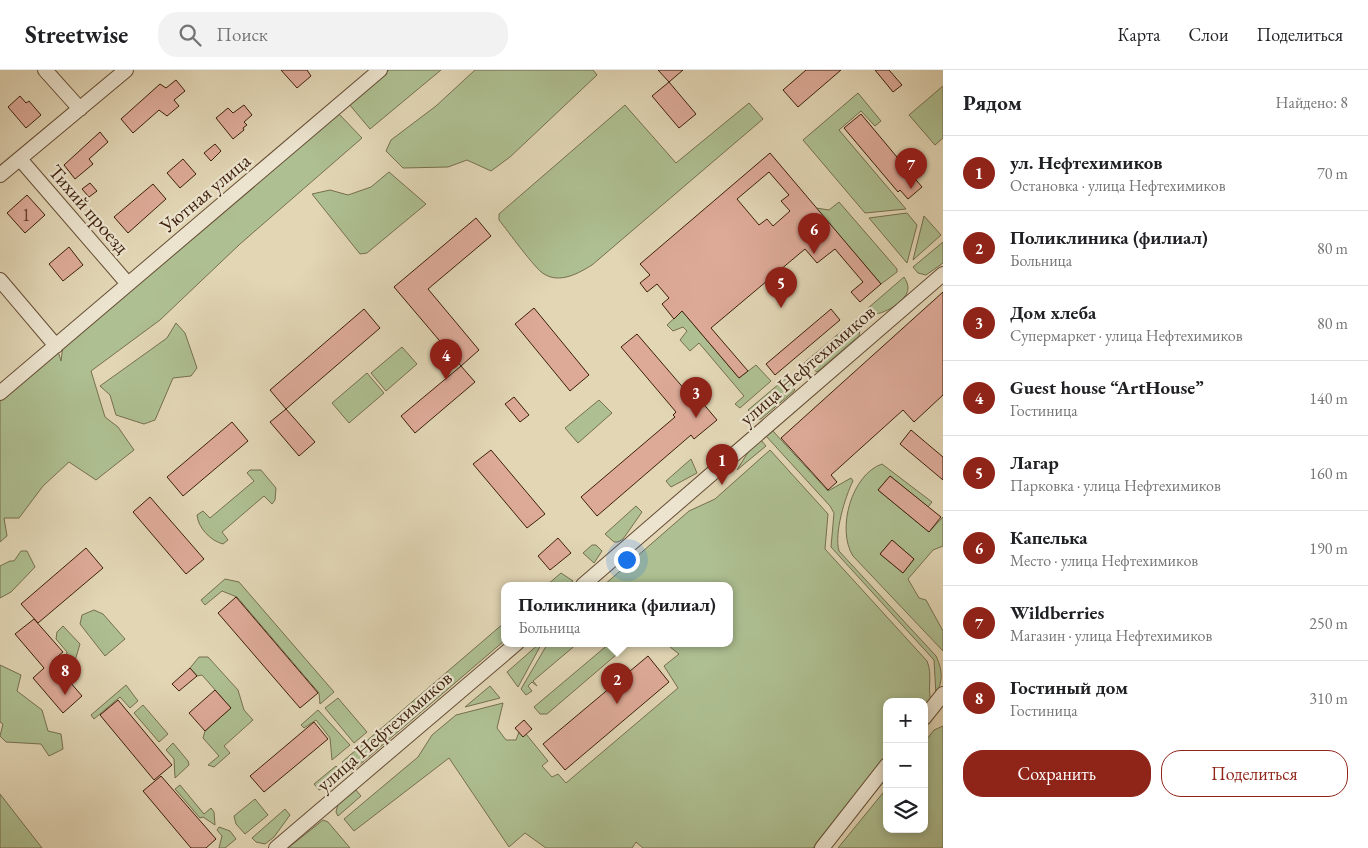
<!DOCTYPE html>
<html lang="ru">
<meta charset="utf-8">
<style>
:root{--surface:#fff;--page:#f2f2f2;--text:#202124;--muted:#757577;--line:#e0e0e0;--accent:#8f2418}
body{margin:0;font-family:"EB Garamond",serif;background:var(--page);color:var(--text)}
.controls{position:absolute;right:15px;bottom:15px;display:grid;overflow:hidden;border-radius:10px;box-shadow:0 2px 8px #0003}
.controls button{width:45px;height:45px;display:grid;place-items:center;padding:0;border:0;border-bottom:1px solid var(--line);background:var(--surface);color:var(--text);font:25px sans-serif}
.you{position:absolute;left:626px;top:489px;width:18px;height:18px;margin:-12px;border:4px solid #fff;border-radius:50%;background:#1a73e8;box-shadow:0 0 0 8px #1a73e833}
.badge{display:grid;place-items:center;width:32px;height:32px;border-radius:50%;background:var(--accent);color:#fff;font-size:16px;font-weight:700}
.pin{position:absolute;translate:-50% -41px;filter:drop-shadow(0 1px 2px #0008)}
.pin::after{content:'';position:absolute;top:26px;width:18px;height:15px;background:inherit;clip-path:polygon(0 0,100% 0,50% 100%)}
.popup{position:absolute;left:501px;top:512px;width:232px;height:65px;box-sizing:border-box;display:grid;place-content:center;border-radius:10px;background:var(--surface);filter:drop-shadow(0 1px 4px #0005);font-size:16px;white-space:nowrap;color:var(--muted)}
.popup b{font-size:19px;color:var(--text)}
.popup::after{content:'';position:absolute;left:50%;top:100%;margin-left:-10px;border:10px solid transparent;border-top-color:var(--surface)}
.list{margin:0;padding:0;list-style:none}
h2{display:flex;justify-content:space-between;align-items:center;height:65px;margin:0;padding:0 20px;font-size:21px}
h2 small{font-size:16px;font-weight:400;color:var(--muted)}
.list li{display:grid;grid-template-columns:32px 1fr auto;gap:15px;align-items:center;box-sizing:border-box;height:75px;padding:0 20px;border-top:1px solid var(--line)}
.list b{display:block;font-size:19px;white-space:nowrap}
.list p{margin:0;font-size:16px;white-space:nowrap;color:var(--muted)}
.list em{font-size:16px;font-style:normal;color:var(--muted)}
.actions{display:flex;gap:10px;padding:15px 20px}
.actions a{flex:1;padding:11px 0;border:1px solid var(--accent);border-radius:20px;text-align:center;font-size:18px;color:var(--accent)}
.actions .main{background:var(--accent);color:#fff}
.icon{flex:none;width:28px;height:28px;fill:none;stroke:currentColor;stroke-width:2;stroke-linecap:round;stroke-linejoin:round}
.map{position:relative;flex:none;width:943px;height:778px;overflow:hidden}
header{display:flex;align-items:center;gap:30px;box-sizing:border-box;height:70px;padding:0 25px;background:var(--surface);border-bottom:1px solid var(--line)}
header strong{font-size:24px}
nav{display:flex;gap:28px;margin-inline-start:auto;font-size:18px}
.search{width:350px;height:45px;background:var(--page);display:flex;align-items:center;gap:12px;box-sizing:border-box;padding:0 18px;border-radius:20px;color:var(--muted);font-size:19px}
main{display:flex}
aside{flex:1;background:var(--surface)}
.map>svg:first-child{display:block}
</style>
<header>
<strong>Streetwise</strong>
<div class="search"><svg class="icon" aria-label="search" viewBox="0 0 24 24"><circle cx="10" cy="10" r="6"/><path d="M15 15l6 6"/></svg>Поиск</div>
<nav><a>Карта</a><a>Слои</a><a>Поделиться</a></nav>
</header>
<main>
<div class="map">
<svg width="943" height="778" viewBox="0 0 943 778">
<rect width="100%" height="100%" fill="#e2d6b5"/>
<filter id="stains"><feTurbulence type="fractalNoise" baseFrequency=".004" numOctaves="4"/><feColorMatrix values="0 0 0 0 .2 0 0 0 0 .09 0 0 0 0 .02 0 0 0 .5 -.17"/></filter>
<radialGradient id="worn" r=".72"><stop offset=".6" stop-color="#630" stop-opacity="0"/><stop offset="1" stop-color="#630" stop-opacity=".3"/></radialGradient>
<!-- green -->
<path fill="#aebf91" stroke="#766f4e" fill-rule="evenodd" d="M389 0H441L370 59 349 34Z
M475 0H593L597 5 510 87 491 101 467 90 448 97 403 98 386 81 391 70 436 36Z
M943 16V68L935 75 909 45Z
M858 23 881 51 875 56 861 41 839 60 906 139 865 143 803 70Z
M749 33 763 49 592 195C579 203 560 214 544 204 535 199 508 161 499 150V144L625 35 676 93Z
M338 43 362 68 240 174 160 250 91 301 105 347 118 357 134 380 96 410 69 392 43 416 19 448H4L7 466 0 472V318L46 278 59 284 61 291 63 275Z
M389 102 426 134 367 183 360 184 312 124 330 120 348 125 371 117Z
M839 132 897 199V202L881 214 816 138 829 140Z
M907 143 917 155 907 193 869 148Z
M924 146 941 165 913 190Z
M943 172V193L926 205 918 203 913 197Z
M904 207C906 210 908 214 908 218 908 231 882 246 871 244L867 239Z
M682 241 739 308 756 295 771 311 740 338 735 334 744 326 699 273 690 281 680 270 687 261 683 257 673 261 667 255Z
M857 248 861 253 859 266 817 302 804 293Z
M176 253 185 263 197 298 191 306 173 308 155 350 144 354 116 345 110 325 100 316 167 268Z
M402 277 417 294 386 321 371 303Z
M367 303 384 323 349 353 332 333Z
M786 308 795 320 761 349H756L748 340Z
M599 330 612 343 578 373 565 358Z
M772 360 828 421 851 408 853 411C845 427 834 463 839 481L936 586C943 601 943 610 936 625L934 590 831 477 834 443 830 436 766 366Z
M761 370 766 376 737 400 750 379Z
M770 380 828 444 825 479 927 591C933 605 927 617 931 631L924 639V632H887V684L813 778H643L636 772 632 778H546L525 763 509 777 449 688 354 761 344 749 418 687 432 665 456 645 503 633 497 658 506 670H516L519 662 526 664 548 691 542 696 552 707 558 704 566 713 678 618 664 596 679 584 665 573H730V515H604L689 441 715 429Z
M691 389 697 403 671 417 666 411Z
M882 394 932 432 928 437 890 406 878 420 929 462 943 447V476L933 480 908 509 919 528 926 530 943 561V581L853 486C836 459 852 404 882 394ZM892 470 914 489 903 503 880 484Z
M250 400H261L276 418 275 430 272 434 264 426 222 462 228 470 223 474C211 471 198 458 197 445L203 441 210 448 254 411 247 403Z
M636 436 642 442 623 469 618 472H614L605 464Z
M592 475H596L602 481 594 493 583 483Z
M21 481H27L35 497 11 522 0 528V496L10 491H14Z
M561 503 573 511 568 515H547Z
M225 509 239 512 334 622 320 634 319 623 237 527 222 521 205 535 201 530Z
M94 540 103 544 125 569 105 586 80 554 82 545Z
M504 553V571L351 702 342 692Z
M63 556 80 574 74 594 76 596 67 604 63 599 67 582 56 569 57 562Z
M540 573H542L518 617 507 602Z
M548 573H578L533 611 537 616 532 612 528 616 532 621 526 625 521 619Z
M610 573H630L547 644H540L534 637Z
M199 587H208L238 620 244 640 253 650 224 676 230 683 214 697 208 695 219 686 203 668 205 661 231 638 202 605 197 606 190 598Z
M0 595 21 605 17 621 42 640 48 661 61 664 63 679 49 686 41 674 6 672 0 666 3 654 0 652Z
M126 615 138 631 130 638 120 627 94 649 91 645Z
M490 616 500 628 465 637Z
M338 628 367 662 354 673 325 638Z
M143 635 168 664 159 672 134 643Z
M318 640 350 675 332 690 330 668 316 650 304 658 301 655Z
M943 656V778H838L887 718V759H924V673L934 660Z
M173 673 188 691 189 695 175 708 174 689 166 680Z
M336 696 345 705 319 720 314 714Z
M180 715 204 744 211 738 214 742 215 755 203 747 200 748 175 719Z
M355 719 361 726 338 746 336 742 338 734Z
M0 724 42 778H0Z
M255 729 268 745 245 764 236 754 234 746Z
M285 739 290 745 274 767 265 774 256 772 252 768Z
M323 750 328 752 350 778H288Z
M219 757 230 761 236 769 225 778H219L222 766 217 760Z"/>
<!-- building -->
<path fill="#ddaa98" stroke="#3d1f0a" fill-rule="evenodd" d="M281 0H307L311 6 297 18Z
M658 0H683L669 12Z
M806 0H841L798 37 783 20Z
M875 0H889L902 15 893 22Z
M176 10 185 21 174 30 179 36 167 46 159 40 133 63 121 49 160 14 166 18Z
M669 12 696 44 679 58 652 26Z
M20 26 26 33 29 31 41 45 26 58 8 37Z
M244 35 252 45 244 52 247 55 243 58 244 60 233 69 216 48 228 38 233 43Z
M861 44 922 117 908 129 900 120 898 122 844 58Z
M100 62 108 72 89 89 93 94 75 109 64 95Z
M215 74 221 81 211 91 204 83Z
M770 83 881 214 860 232 851 222 863 212 835 179 817 193 805 179 711 258 748 301 739 308 682 241 674 249 662 234 669 228 657 214 647 222 640 213 650 205 640 194ZM769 102 789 125 781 131 790 141 773 156 767 149 759 155 737 129Z
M183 89 196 104 180 118 167 103Z
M90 113 97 121 89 127 82 119Z
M153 114 166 129 128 163 114 147Z
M27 125 45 145 25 163 7 143Z
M476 148 491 166 428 219 479 280 461 296 394 217Z
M69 177 83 195 63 211 49 194Z
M943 222V325L914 352 903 340 831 405 837 412 828 420 781 368Z
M534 238 589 305 570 321 515 254Z
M364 239 380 258 286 339 270 320Z
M831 239 840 250 775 305 766 294Z
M637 264 692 328 696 325 717 350 694 369 691 365 597 446 581 427 675 347 673 345 676 342 621 277Z
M461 296 475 312 415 363 401 346Z
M514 327 529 345 520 352 505 334Z
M286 339 315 372 299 386 270 352Z
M232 352 248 371 183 426 167 407Z
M911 360 943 387V410L900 374Z
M491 380 545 444 527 458 473 394Z
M890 406 941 447 929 462 878 420Z
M150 427 204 489 186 504 133 442Z
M558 468 571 483 550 500 538 486Z
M892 470 914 489 903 503 880 484Z
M86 478 103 498 38 553 21 534Z
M236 527 318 623 300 638 218 543Z
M34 549 63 582 52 591 82 626 63 643 33 608 44 598 15 564Z
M648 586 669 612 565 700 543 674Z
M190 598 197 606 179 621 172 614Z
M215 620 231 638 205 661 189 643Z
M118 630 172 695 154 710 100 645Z
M524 650 532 659 523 667 515 658Z
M314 652 328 669 264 722 250 706Z
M161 706 216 769 206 778H191L143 721Z"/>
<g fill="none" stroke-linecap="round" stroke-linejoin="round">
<!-- minor casing -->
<g stroke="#664d35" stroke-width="16">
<path id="minor" d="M45 0 80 39
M20 89 128 214
M0 105 126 0
M0 210 56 276
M0 323 380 0
M583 515 943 204
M924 648 943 624
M276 778 517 573
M822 778 887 695"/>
</g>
<!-- minor -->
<use href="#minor" stroke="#ece4cf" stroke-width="14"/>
</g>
<g text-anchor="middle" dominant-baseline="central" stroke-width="4.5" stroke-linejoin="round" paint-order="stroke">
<!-- number labels -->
<g font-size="18" fill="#65422e">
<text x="26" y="144">1</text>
</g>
<!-- street labels -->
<g font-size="20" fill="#3d1f0a" stroke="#ece4cf">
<text transform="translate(205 123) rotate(-40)">Уютная улица</text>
<text transform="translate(89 139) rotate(49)">Тихий проезд</text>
<text transform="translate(807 295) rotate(-41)">улица Нефтехимиков</text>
<text transform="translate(384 661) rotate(-41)">улица Нефтехимиков</text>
</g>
</g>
<rect width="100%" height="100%" filter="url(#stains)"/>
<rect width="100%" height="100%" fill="url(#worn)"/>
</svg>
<div class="controls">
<button>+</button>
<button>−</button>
<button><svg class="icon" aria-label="layers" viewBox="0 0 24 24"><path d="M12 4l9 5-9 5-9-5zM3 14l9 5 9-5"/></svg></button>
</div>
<div class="you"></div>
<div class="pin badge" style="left:722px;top:415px">1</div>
<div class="pin badge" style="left:617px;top:634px">2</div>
<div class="popup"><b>Поликлиника (филиал)</b>Больница</div>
<div class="pin badge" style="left:696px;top:348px">3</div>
<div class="pin badge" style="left:446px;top:310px">4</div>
<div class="pin badge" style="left:781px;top:238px">5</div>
<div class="pin badge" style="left:814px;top:184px">6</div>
<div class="pin badge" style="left:911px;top:119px">7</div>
<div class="pin badge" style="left:65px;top:625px">8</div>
</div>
<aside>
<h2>Рядом<small>Найдено: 8</small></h2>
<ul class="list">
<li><span class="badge">1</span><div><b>ул. Нефтехимиков</b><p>Остановка · улица Нефтехимиков</p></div><em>70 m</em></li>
<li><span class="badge">2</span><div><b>Поликлиника (филиал)</b><p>Больница</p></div><em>80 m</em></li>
<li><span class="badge">3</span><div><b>Дом хлеба</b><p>Супермаркет · улица Нефтехимиков</p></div><em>80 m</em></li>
<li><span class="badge">4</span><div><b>Guest house “ArtHouse”</b><p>Гостиница</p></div><em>140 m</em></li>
<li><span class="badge">5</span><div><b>Лагар</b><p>Парковка · улица Нефтехимиков</p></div><em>160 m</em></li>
<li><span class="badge">6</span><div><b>Капелька</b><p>Место · улица Нефтехимиков</p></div><em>190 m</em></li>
<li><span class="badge">7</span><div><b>Wildberries</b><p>Магазин · улица Нефтехимиков</p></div><em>250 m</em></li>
<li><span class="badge">8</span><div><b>Гостиный дом</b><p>Гостиница</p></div><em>310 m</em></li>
</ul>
<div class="actions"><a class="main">Сохранить</a><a>Поделиться</a></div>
</aside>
</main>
